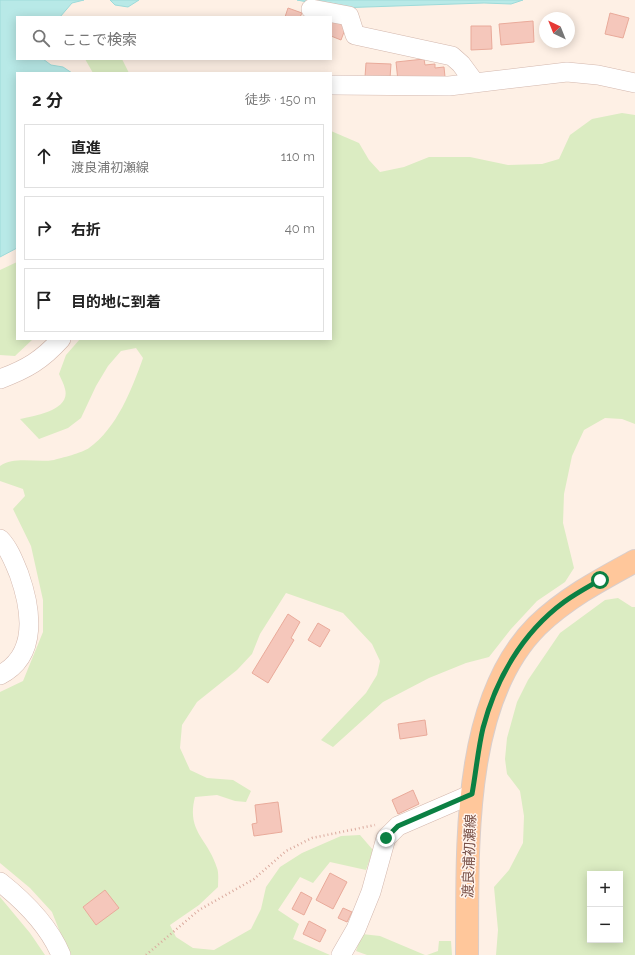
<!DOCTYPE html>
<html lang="ja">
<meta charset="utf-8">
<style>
:root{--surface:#fff;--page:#f6f6f6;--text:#222;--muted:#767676;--line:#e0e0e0}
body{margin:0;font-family:Raleway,"Noto Sans JP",sans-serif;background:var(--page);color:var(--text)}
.controls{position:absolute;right:12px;bottom:12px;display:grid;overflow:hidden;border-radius:0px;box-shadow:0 2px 10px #0003}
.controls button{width:36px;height:36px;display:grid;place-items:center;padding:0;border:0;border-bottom:1px solid var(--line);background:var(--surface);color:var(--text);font:20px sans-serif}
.compass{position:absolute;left:539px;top:12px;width:36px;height:36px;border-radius:50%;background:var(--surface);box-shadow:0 2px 10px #0003;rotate:317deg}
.stop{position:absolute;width:12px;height:12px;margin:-9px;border:3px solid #0b8043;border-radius:50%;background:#fff}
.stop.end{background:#0b8043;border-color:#fff;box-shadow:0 1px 4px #0008}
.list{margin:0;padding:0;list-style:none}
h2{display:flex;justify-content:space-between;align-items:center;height:52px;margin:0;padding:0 16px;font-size:17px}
h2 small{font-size:13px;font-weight:400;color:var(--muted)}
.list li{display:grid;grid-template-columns:26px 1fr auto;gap:12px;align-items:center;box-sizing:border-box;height:64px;margin:0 8px 8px;padding:0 8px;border:1px solid var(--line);border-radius:0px}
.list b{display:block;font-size:15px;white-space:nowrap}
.list p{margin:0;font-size:13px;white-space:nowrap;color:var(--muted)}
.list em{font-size:13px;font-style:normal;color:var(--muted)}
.icon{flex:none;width:22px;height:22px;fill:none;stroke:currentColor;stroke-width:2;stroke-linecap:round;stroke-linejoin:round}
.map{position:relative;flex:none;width:635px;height:955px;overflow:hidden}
.search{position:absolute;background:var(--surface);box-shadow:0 2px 10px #0003;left:16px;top:16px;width:316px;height:44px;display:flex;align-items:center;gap:10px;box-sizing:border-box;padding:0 14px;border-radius:0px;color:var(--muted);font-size:15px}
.panel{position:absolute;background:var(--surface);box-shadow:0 2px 10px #0003;left:16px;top:72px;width:316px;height:268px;border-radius:0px}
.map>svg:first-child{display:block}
</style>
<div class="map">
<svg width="635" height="955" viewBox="0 0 635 955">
<rect width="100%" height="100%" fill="#fef0e5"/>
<!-- green -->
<path fill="#dbecc2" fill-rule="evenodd" d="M85 59H122L129 73H93Z
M622 113 635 115V424L622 419 605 418 584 430 572 456 564 494 563 523 574 568 565 582 537 601 511 629 489 657 466 663 429 678 383 702 333 747 321 740 366 693 377 675 380 661 372 644 343 613 286 593 260 634 252 654 237 670 197 702 182 725 180 748 190 770 207 778 233 780 251 791 246 802 235 801 217 795 195 797C186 832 208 838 217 868 219 873 218 881 218 887L199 905 170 925 176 937 193 948 214 950 251 929 261 909 266 887 280 867 302 853 341 836 360 835 373 850 366 870 330 862 313 883 300 877 278 910 299 924 293 939 330 955H69L52 912 30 888 0 863V692L23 681 43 632V600L31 546 13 509 25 496 23 489 0 481V466C15 456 36 463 54 460 61 458 82 453 89 448 117 428 132 389 143 358L136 348 121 351 108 366 96 386 81 418 68 428 39 439 20 419C35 416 71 410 65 389 64 384 61 379 59 374L66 355 80 339H331V131L359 143 369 160 380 172 404 167 429 157H470L508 165 542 164 559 159 570 135 592 119Z
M17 262V339H33L15 356 0 355V270Z
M618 598 632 607H635V955H496L498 930 494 887 509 870 523 843 524 816 520 791 507 774 505 759 507 738 517 702 528 680 560 633 605 600ZM590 874H620V940H590Z
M0 897 30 933 45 955H0Z
M362 934 380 936 425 955H367L356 951Z
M439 941H451L452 955H427L438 951Z"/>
<!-- water -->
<path fill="#b8e9e7" stroke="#9ddbda" d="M0 0H84L72 3 60 17H17V59H43L51 65 63 67 72 73H17V248L0 257Z
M110 0H139L128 7 115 5Z
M297 0H523L511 4 484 3 337 8Z"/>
<!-- building -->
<path fill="#f5c7bb" stroke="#e9aa9a" d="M288 8 302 13 300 17H285Z
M610 13 629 18 623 38 605 34Z
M331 19 347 24 341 40 331 36Z
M533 21 534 42 501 45 499 24Z
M471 26H491L492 49 471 50Z
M424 59 425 65 435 64V68L444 67 445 77 398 81 396 62Z
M366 63 391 64 390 78 365 77Z
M288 614 300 622 291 638 294 640 268 683 252 673Z
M318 623 330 630 320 647 308 640Z
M425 720 427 735 400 739 398 724Z
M413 790 419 804 398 814 392 800Z
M278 802 282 832 254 836 252 824 257 823 255 805Z
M330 873 347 882 333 909 316 900Z
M105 890 119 908 96 925 83 907Z
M301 892 312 898 304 915 292 909Z
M343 908 352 912 347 922 338 918Z
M309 921 326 930 320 942 303 934Z"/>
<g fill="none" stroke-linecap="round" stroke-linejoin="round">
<!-- minor casing -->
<g stroke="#d3b7ad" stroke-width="20">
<path id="minor" d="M311 9 349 16 355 35 452 56 461 64 475 83
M331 85 449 86 567 72 598 75 635 83
M0 379C27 369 42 360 61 339
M0 539C9 548 14 562 19 574 31 608 39 655 0 675
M0 882C24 901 49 926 61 955
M341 955 356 929 371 892 386 838 398 826 472 794"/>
</g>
<!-- major casing -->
<g stroke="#d9cecc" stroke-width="24">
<path id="major" d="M467 955C468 853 460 703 537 626 566 598 600 580 635 561"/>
</g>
<!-- path -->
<path stroke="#daaa9e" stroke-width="2.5" stroke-dasharray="1 3" stroke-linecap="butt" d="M146 955 199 910 254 879 286 851 312 838 375 825"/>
<!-- minor -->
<use href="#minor" stroke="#fff" stroke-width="19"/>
<!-- major -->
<use href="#major" stroke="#ffc79b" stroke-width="22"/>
</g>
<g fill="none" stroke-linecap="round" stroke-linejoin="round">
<!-- route -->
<path stroke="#0b8043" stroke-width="5" d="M386 838 398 826 472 794C476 772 478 749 483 728 496 679 522 633 564 602 575 594 588 587 600 580"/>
</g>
<g text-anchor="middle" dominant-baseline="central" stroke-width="3" stroke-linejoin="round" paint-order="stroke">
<!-- street labels -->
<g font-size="14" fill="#795148" stroke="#fff4ed">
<text transform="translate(469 856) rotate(-88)">渡良浦初瀬線</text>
</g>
</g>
</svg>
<div class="controls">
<button>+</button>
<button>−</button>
</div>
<svg class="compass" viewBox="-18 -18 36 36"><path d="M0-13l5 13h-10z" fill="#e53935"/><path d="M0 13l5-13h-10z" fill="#767676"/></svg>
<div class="stop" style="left:600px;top:580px"></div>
<div class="stop end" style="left:386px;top:838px"></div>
<div class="search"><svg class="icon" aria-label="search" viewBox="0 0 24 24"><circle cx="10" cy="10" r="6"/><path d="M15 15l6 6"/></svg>ここで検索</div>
<section class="panel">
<h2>2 分<small>徒歩 · 150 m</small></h2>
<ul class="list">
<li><svg class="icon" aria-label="ahead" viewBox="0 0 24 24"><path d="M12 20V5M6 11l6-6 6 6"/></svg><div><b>直進</b><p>渡良浦初瀬線</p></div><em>110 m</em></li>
<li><svg class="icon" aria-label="right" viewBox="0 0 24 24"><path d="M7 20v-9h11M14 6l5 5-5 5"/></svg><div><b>右折</b></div><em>40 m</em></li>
<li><svg class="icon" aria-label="arrive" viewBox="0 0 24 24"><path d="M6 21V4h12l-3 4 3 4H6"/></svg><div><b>目的地に到着</b></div></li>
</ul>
</section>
</div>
